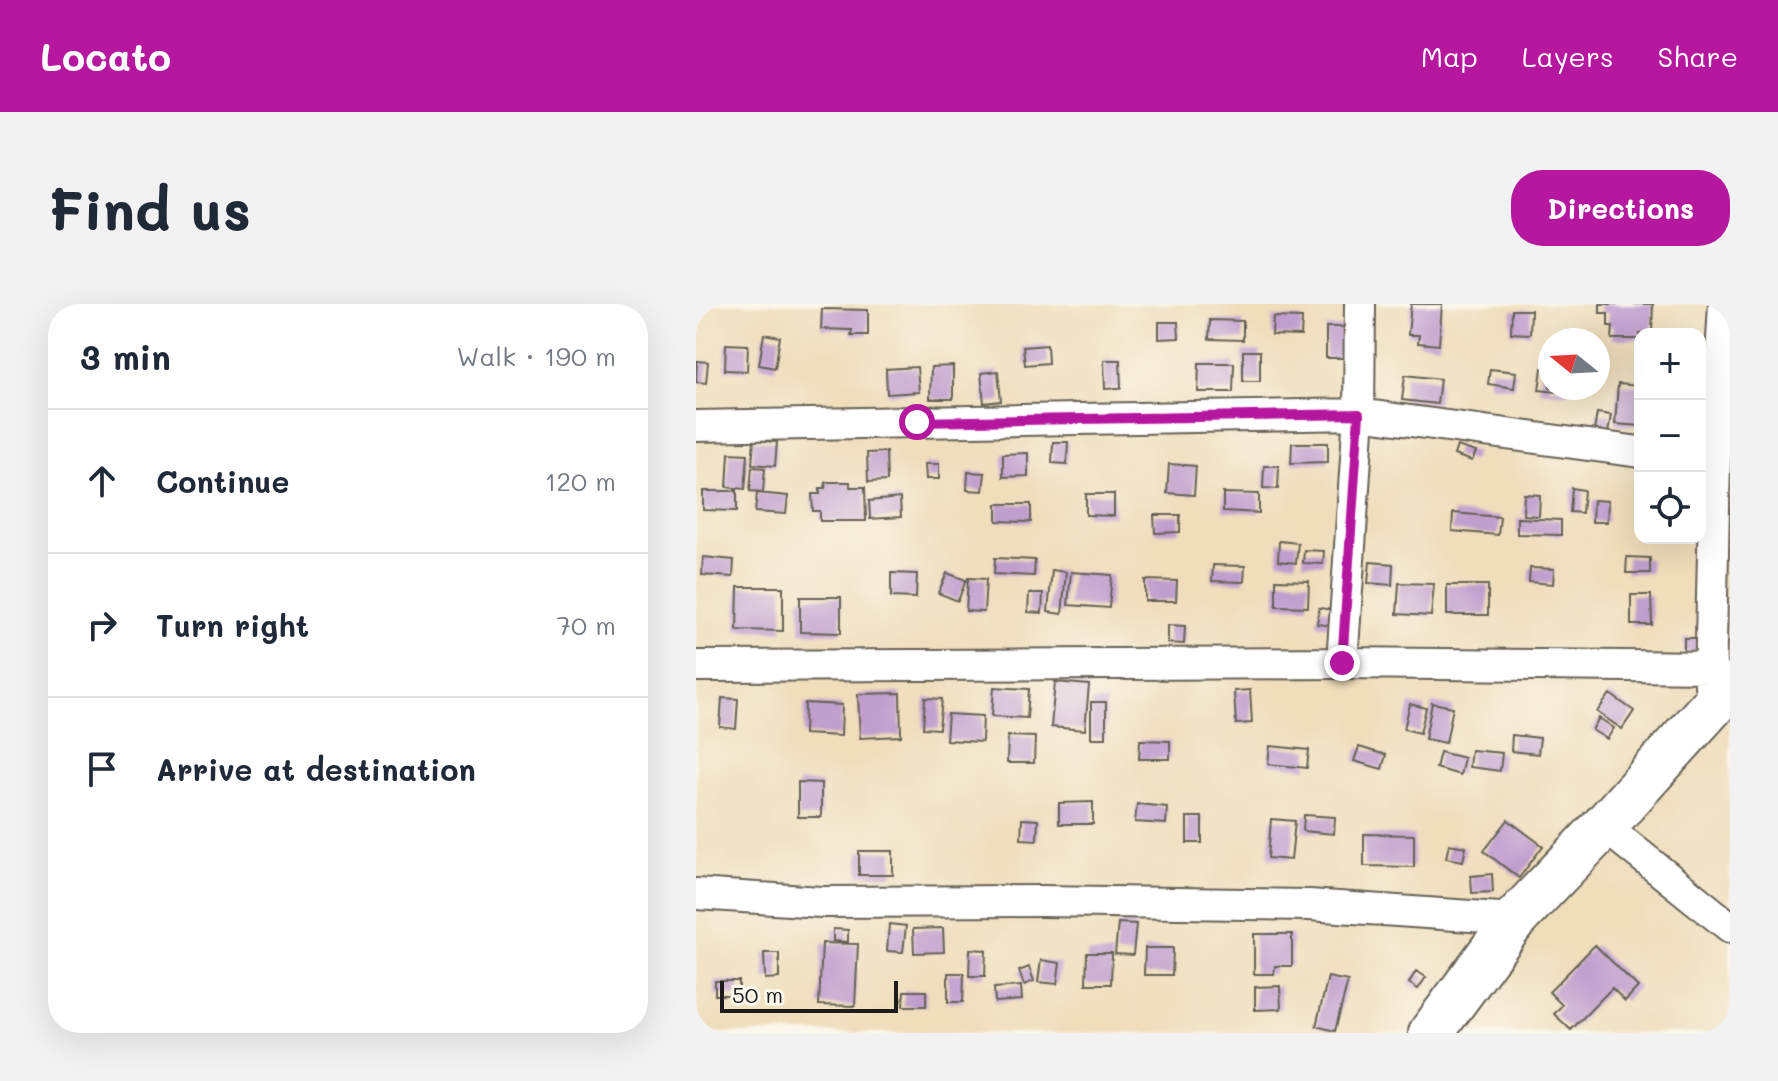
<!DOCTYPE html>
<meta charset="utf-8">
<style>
:root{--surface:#fff;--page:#f2f2f3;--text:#1f2937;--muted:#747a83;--line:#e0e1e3;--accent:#b5179e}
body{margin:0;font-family:Mali,sans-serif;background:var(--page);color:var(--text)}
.controls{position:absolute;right:24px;top:24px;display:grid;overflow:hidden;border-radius:16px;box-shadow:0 8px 32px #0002}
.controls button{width:72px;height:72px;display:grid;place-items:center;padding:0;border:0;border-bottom:2px solid var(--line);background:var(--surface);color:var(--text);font:40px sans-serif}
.compass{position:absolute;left:842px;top:24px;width:72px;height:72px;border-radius:50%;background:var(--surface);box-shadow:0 8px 32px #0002;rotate:288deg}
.scale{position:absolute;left:24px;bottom:20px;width:178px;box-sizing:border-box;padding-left:8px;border:4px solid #1c1c1c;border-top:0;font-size:22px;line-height:28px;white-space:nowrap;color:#1c1c1c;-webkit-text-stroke:6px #fbf7ec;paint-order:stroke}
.stop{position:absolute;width:24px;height:24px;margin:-18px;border:6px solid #b5179e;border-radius:50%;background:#fff}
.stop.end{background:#b5179e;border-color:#fff;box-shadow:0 2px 8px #0008}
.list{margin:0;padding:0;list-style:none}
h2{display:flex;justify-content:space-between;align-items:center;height:104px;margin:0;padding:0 32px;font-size:34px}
h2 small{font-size:26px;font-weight:400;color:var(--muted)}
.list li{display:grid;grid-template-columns:52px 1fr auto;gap:24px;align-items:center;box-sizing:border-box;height:144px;padding:0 32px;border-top:2px solid var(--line)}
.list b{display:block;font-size:30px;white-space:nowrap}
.list em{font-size:26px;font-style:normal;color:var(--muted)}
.icon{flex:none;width:44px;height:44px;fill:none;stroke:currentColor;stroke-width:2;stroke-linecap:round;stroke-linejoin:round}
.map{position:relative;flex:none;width:1034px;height:729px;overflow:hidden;border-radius:32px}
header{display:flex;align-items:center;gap:48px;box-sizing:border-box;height:112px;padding:0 40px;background:var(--accent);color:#fff}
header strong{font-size:38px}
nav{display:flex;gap:44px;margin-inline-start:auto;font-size:28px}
.intro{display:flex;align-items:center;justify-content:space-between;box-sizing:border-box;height:192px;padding:0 48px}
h1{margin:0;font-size:56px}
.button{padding:20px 36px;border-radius:32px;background:var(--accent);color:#fff;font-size:28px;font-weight:700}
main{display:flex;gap:48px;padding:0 48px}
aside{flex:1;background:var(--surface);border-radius:32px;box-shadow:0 8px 32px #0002}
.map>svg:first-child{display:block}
</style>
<header>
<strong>Locato</strong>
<nav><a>Map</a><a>Layers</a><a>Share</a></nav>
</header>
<div class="intro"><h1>Find us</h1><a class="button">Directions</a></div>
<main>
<aside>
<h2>3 min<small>Walk · 190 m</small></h2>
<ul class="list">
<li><svg class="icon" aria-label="ahead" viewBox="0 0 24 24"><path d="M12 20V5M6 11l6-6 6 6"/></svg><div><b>Continue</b></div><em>120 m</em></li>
<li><svg class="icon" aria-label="right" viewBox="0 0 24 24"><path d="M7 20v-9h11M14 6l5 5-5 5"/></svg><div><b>Turn right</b></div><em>70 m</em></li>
<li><svg class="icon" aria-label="arrive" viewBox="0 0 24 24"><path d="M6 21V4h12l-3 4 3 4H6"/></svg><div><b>Arrive at destination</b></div></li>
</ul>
</aside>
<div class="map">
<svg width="1034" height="729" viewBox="0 0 1034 729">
<rect width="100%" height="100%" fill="#fbf7ec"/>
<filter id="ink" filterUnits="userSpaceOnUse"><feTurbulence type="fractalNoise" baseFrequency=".0125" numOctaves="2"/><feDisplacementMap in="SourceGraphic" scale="16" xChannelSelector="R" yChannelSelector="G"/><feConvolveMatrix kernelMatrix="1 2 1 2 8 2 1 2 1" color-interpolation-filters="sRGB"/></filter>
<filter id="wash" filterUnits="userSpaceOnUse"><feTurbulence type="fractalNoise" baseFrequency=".006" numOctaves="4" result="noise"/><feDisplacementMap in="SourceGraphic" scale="32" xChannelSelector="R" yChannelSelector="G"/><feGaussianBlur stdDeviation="1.8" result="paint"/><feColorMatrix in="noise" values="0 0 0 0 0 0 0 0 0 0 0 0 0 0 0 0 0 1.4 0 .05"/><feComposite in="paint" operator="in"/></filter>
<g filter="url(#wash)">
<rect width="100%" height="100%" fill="#efddbb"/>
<g id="blocks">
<!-- building -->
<path fill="#c09fce" d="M715 0H746L743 41 722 39 723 31H712Z
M904 0H957L956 30H944V35H916L917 22H912V9H904Z
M126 5 172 6V31H155L156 26 125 25Z
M816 6H835L834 30 815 29Z
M577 13 606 14 605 32 576 31Z
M514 16 547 17V36L513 35Z
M463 18H482L483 34 463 35Z
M630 23H649L648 54H630Z
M68 30 84 33 79 64 63 61Z
M30 40 52 41 51 67 29 66Z
M351 41 352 59 329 61 327 43Z
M547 47H564V77H547Z
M408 56H424L425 84 409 85Z
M1 57 12 58 10 79 0 78Z
M503 59H538L537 88H502Z
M257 62V95H234L235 63Z
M221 63 223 88 191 90 190 65Z
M846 64 854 65V84H872L871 89 843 86Z
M794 65 820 68 818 84 792 80Z
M302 67 305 97 288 99 285 69Z
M709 71 744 75 741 100 706 96Z
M922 80 944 82V122L919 120Z
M901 109 915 111 911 135 897 133Z
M58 136 81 138 79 162 56 160Z
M357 138H372L371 160 356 159Z
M596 139H632V158L595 159Z
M761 142 780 148 776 157 758 151Z
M190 148 191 177 172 178 171 149Z
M33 149 52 150 49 185 31 183Z
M332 149V172L307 173V150Z
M229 160H243V175H230Z
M473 160 500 162 498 191 471 189Z
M568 162H583L582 185 567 184Z
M56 163 69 164 67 188 54 187Z
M272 168 289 169 287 187 271 186Z
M130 178H154V183H169L170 217H124V207H117L116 190H124V184H129Z
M876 184 888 186 886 209 874 208Z
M7 187H41V207L7 206Z
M61 189 92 192 90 210 59 208Z
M527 189 563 190V209L527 207Z
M390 190H418V212L390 211Z
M828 190 844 191 843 212 827 211Z
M204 194 205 213 174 215 173 197Z
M897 196 912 197 911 218H896Z
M301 200H335V218L301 217Z
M757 209 804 213 802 231 756 227Z
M458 211H484V228L459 229Z
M821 214 865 216V231L821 230Z
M583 237 602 239 600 259 582 257Z
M608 246 628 247 627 260 607 259Z
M7 253 38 256 37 273 6 271Z
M931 253 954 254V269H930Z
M299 254 339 256 338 272 298 270Z
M674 258 697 260 696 281 672 279Z
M517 261 549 262 548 278 516 277Z
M834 264 858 265 857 280 833 278Z
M356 266 370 268 366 310 352 308Z
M375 268 416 271 413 304 372 301Z
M195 269 221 270 220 294 195 293Z
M251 269 270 276 262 297 242 289Z
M272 274 290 275 288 308 270 307Z
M449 276 481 277 480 297H449Z
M580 276 613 277 612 303 580 302Z
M703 279 738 280 735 312 701 310Z
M751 281H792V311H751Z
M42 283H87V327L41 326Z
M333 289H347L346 309 332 308Z
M935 291H955L956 321H935Z
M104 293H145V329L104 328Z
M623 304 639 306 637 322 621 320Z
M472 321 489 322 488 340 472 339Z
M988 334H1002L1001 348H988Z
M359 378 393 381 389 426 355 423Z
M298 383 333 385 331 414 296 412Z
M554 386 556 419 540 420 538 387Z
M204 389 205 432 164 434 162 390Z
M914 390 938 407 926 425 901 408Z
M26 394 42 395 40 425 24 423Z
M229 394 246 395 243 425 227 424Z
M395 398H410V434H395Z
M109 399 146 401 145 432 108 430Z
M736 399 757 403 750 439 729 435Z
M714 400 730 404 724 429 708 425Z
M252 410 287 412 286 438 250 436Z
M903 414 918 424 911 435 896 426Z
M816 431 844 434 842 450 815 447Z
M312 432 339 433 338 459H311Z
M444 436 474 437V455H443Z
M574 442 613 446 611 464 572 460Z
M663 443 690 451 686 465 658 457Z
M775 446 806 449 804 467 773 463Z
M744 448 768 454 764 471 740 464Z
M102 478 125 479V513H102Z
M397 498V520H363V499Z
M441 500 471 503 470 520 439 518Z
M608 511 639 513 638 530 607 527Z
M491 513H506V539H491Z
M326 515 342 516 341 536 325 535Z
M575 515 599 517 595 556 572 554Z
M812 516 847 542 823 574 788 547Z
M668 530 718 531V563L668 562Z
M753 540 770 543 767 557 750 554Z
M163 547H197V571H163Z
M796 570 797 588 776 589 775 572Z
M422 619 440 620 437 651 419 650Z
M193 620 210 622 207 648 191 647Z
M247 624 248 648 218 649 217 625Z
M137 625 152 626V638L137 637Z
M558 630H596V662H579L578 670H558Z
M126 639 162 640 159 702 123 701Z
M899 641 942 683 929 697 916 684 875 726 858 710 866 701 853 688Z
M449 644H477L476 671H448Z
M274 645 290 646 289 672H273Z
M68 649H83V674L69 675Z
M391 649H416L415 680H390Z
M345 656 364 659 361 680 342 678Z
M333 663 338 677 328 681 323 667Z
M720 667 730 673 722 685 713 679Z
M252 669H268L267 698H252Z
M632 673 652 677 639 727 620 722Z
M19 677H43V691H19Z
M325 682 326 696 299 698 298 684Z
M584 682 585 705 559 706V683Z
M208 687H230V702H207Z"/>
</g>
</g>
<g filter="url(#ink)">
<use href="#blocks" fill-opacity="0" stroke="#666054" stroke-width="2"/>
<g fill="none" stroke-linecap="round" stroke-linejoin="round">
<!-- minor casing -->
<g stroke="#666054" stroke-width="34">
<path id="minor" d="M0 122 663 110 944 148
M646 359 663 110 664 0
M0 362 646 359 1016 363
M1014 382 1019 158 1028 0
M908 522 1034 623
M0 590 125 598 344 597 613 601 819 615"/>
</g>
<!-- highway casing -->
<g stroke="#666054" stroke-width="48">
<path id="highway" d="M735 729 819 615 908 522 1034 382"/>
</g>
<!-- minor -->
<use href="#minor" stroke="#fff" stroke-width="30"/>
<!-- highway -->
<use href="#highway" stroke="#fff" stroke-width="44"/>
</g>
</g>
<g fill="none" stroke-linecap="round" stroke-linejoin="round" filter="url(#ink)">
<!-- route -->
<path stroke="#b5179e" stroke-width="10" d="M221 118 663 110 646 359"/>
</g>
</svg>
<div class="controls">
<button>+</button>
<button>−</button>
<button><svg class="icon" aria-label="locate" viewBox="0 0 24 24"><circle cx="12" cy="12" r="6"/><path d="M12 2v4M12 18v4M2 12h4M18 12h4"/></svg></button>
</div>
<svg class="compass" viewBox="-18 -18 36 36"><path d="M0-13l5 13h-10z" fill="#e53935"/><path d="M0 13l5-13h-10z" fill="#747a83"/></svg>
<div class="scale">50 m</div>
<div class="stop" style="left:221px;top:118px"></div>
<div class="stop end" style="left:646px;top:359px"></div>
</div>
</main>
